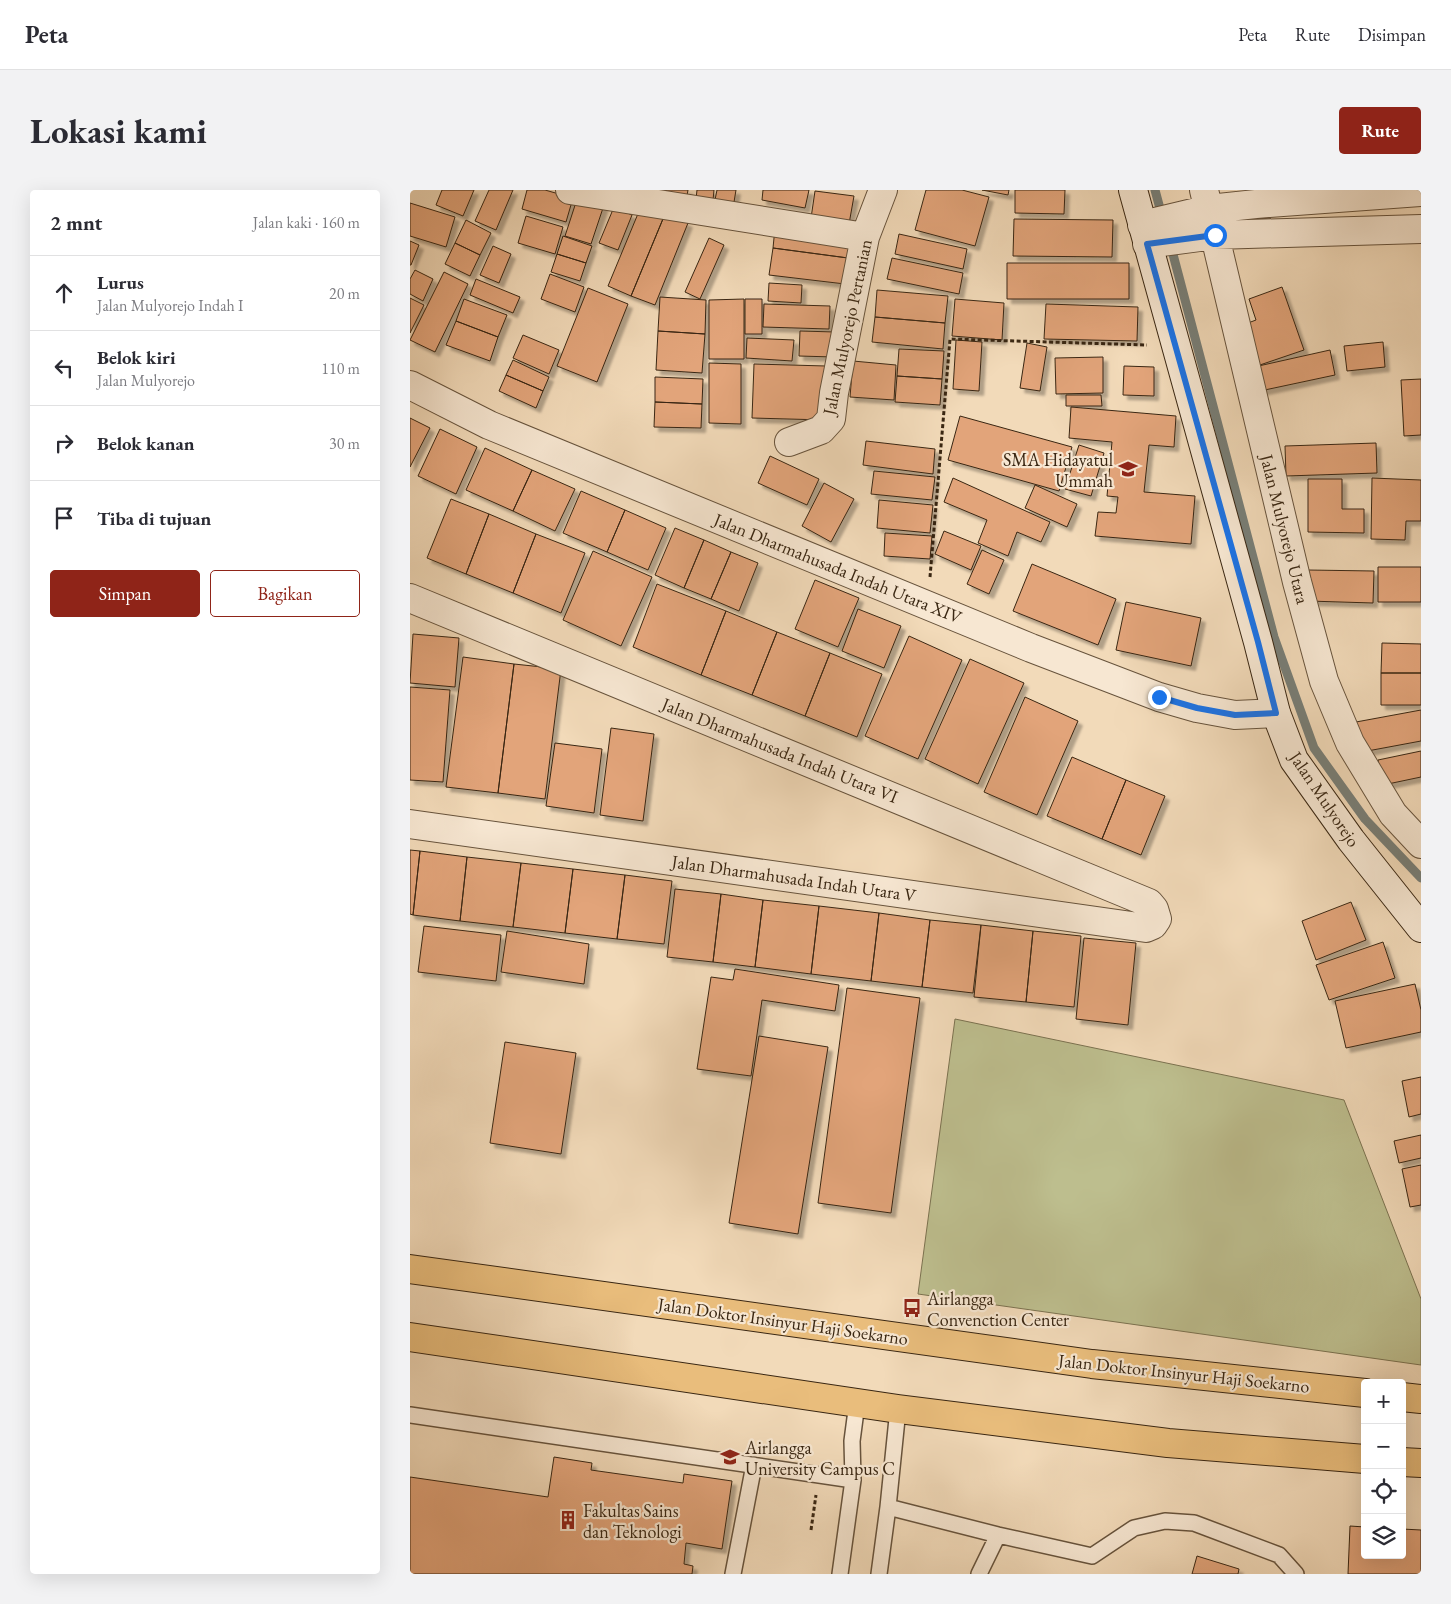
<!DOCTYPE html>
<html lang="id">
<meta charset="utf-8">
<style>
:root{--surface:#fff;--page:#f2f2f3;--text:#2b2b33;--muted:#7c7c81;--line:#e1e1e2;--accent:#8f2418}
body{margin:0;font-family:"EB Garamond",serif;background:var(--page);color:var(--text)}
.controls{position:absolute;right:15px;bottom:15px;display:grid;overflow:hidden;border-radius:5px;box-shadow:0 5px 20px #0002}
.controls button{width:45px;height:45px;display:grid;place-items:center;padding:0;border:0;border-bottom:1px solid var(--line);background:var(--surface);color:var(--text);font:25px sans-serif}
.stop{position:absolute;width:15px;height:15px;margin:-11px;border:4px solid #1a73e8;border-radius:50%;background:#fff}
.stop.end{background:#1a73e8;border-color:#fff;box-shadow:0 1px 5px #0008}
.list{margin:0;padding:0;list-style:none}
h2{display:flex;justify-content:space-between;align-items:center;height:65px;margin:0;padding:0 20px;font-size:21px}
h2 small{font-size:16px;font-weight:400;color:var(--muted)}
.list li{display:grid;grid-template-columns:32px 1fr auto;gap:15px;align-items:center;box-sizing:border-box;height:75px;padding:0 20px;border-top:1px solid var(--line)}
.list b{display:block;font-size:19px;white-space:nowrap}
.list p{margin:0;font-size:16px;white-space:nowrap;color:var(--muted)}
.list em{font-size:16px;font-style:normal;color:var(--muted)}
.actions{display:flex;gap:10px;padding:15px 20px}
.actions a{flex:1;padding:11px 0;border:1px solid var(--accent);border-radius:5px;text-align:center;font-size:18px;color:var(--accent)}
.actions .main{background:var(--accent);color:#fff}
.icon{flex:none;width:28px;height:28px;fill:none;stroke:currentColor;stroke-width:2;stroke-linecap:round;stroke-linejoin:round}
.map{position:relative;flex:none;width:1011px;height:1384px;overflow:hidden;border-radius:5px}
header{display:flex;align-items:center;gap:30px;box-sizing:border-box;height:70px;padding:0 25px;background:var(--surface);border-bottom:1px solid var(--line)}
header strong{font-size:24px}
nav{display:flex;gap:28px;margin-inline-start:auto;font-size:18px}
.intro{display:flex;align-items:center;justify-content:space-between;box-sizing:border-box;height:120px;padding:0 30px}
h1{margin:0;font-size:35px}
.button{padding:12px 22px;border-radius:5px;background:var(--accent);color:#fff;font-size:18px;font-weight:700}
main{display:flex;gap:30px;padding:0 30px}
aside{flex:1;background:var(--surface);border-radius:5px;box-shadow:0 5px 20px #0002}
.map>svg:first-child{display:block}
</style>
<header>
<strong>Peta</strong>
<nav><a>Peta</a><a>Rute</a><a>Disimpan</a></nav>
</header>
<div class="intro"><h1>Lokasi kami</h1><a class="button">Rute</a></div>
<main>
<aside>
<h2>2 mnt<small>Jalan kaki · 160 m</small></h2>
<ul class="list">
<li><svg class="icon" aria-label="ahead" viewBox="0 0 24 24"><path d="M12 20V5M6 11l6-6 6 6"/></svg><div><b>Lurus</b><p>Jalan Mulyorejo Indah I</p></div><em>20 m</em></li>
<li><svg class="icon" aria-label="left" viewBox="0 0 24 24"><path d="M17 20v-9H6M10 6l-5 5 5 5"/></svg><div><b>Belok kiri</b><p>Jalan Mulyorejo</p></div><em>110 m</em></li>
<li><svg class="icon" aria-label="right" viewBox="0 0 24 24"><path d="M7 20v-9h11M14 6l5 5-5 5"/></svg><div><b>Belok kanan</b></div><em>30 m</em></li>
<li><svg class="icon" aria-label="arrive" viewBox="0 0 24 24"><path d="M6 21V4h12l-3 4 3 4H6"/></svg><div><b>Tiba di tujuan</b></div></li>
</ul>
<div class="actions"><a class="main">Simpan</a><a>Bagikan</a></div>
</aside>
<div class="map">
<svg width="1011" height="1384" viewBox="0 0 1011 1384">
<defs>
<filter id="shadow"><feDropShadow dx="4.5" dy="4.5" stdDeviation="1" flood-color="#0004"/></filter>
</defs>
<rect width="100%" height="100%" fill="#f2dab9"/>
<filter id="stains"><feTurbulence type="fractalNoise" baseFrequency=".004" numOctaves="4"/><feColorMatrix values="0 0 0 0 .2 0 0 0 0 .09 0 0 0 0 .02 0 0 0 .5 -.17"/></filter>
<radialGradient id="worn" r=".72"><stop offset=".6" stop-color="#630" stop-opacity="0"/><stop offset="1" stop-color="#630" stop-opacity=".3"/></radialGradient>
<!-- green -->
<path fill="#bdbe8e" stroke="#7b7250" d="M545 829 934 910 1011 1109V1175L508 1104Z"/>
<g fill="none" stroke-linecap="round" stroke-linejoin="round">
<!-- stream -->
<path stroke="#777e77" stroke-width="9" d="M745 0 752 26
M760 53 864 447 904 558 955 629 1011 688"/>
</g>
<!-- building -->
<path fill="#e2a47a" stroke="#392612" filter="url(#shadow)" d="M32 0H64L53 26 26 15Z
M79 0H103L86 40 65 31Z
M117 0H135L163 8 156 32 112 19Z
M256 0H278L275 17 254 13Z
M287 0H304L302 20 285 18Z
M307 0H326L323 18 304 15Z
M353 0H399L395 18 352 10Z
M516 0H552L579 7 565 56 505 40Z
M572 0H599L598 5Z
M605 0H655L654 24 605 23Z
M405 1 444 6 439 34 401 28Z
M169 3 195 12 181 54 155 46Z
M0 13 45 27 36 57 0 46Z
M232 14 255 24 221 106 198 96Z
M204 17 222 25 208 60 189 53Z
M255 24 278 33 245 115 221 106Z
M116 26 153 37 145 64 108 53Z
M604 29 703 30 702 67 603 66Z
M56 30 81 43 70 65 45 53Z
M365 38 441 47 438 68 363 58Z
M489 44 557 59 553 79 485 64Z
M153 46 182 56 176 73 147 64Z
M299 48 314 55 290 109 275 102Z
M0 51 9 55 1 75H0Z
M45 53 70 65 60 86 35 74Z
M83 56 101 64 89 93 70 85Z
M363 58 438 68 435 94 359 85Z
M147 64 176 73 170 91 141 82Z
M482 68 553 83 549 104 477 89Z
M597 73H719V109H597Z
M5 80 23 89 13 111 0 104V89Z
M34 82 58 94 25 162 0 150Z
M140 84 174 97 165 122 131 109Z
M66 89 110 107 103 123 60 105Z
M359 93 392 95 391 113 358 111Z
M872 97 894 160 844 177 830 136 846 130 839 109Z
M178 98 218 114 187 192 147 176Z
M467 100 538 106 535 133 465 127Z
M250 107 296 110 295 144 248 141Z
M0 108 14 115 0 143Z
M54 109 97 125 88 147 46 131Z
M334 109V169H299V110Z
M335 109H352V144H335Z
M545 109 594 113 592 150 542 146Z
M354 114 420 116 419 139 353 137Z
M636 114 728 117 727 151 634 149Z
M465 127 535 133 533 159 462 152Z
M46 131 88 147 80 171 36 155Z
M248 141 295 144 292 183 246 180Z
M390 141 425 142 424 167 389 166Z
M113 145 149 160 139 184 103 168Z
M337 148 384 150 382 171 336 168Z
M546 150 572 152 569 201 543 199Z
M973 152 975 177 937 181 934 156Z
M617 153 637 157 630 201 610 198Z
M489 159 534 161 532 189 487 186Z
M920 160 925 185 850 201 844 177Z
M693 167V203L646 204 645 168Z
M103 170 139 187 133 201 96 185Z
M443 171 486 175 484 210 440 207Z
M299 173 331 174V234L299 233Z
M344 174 416 176 415 230 342 228Z
M714 176 744 177V206L713 205Z
M96 185 133 201 126 218 89 201Z
M487 186 532 189 530 215 485 212Z
M245 187 293 189 292 214 245 212Z
M1011 189V245L994 246 991 190Z
M656 205H691L692 216H656Z
M245 212 292 214 291 238 244 237Z
M661 217 766 226 764 257 739 255 734 302 785 306 781 354 685 346 688 322 706 323 708 307 697 306 702 252 659 248Z
M550 226 662 257 649 301 538 270Z
M0 228 20 238 0 277Z
M30 239 67 257 46 304 8 286Z
M456 251 525 259 523 284 453 275Z
M966 253 967 283 876 286 875 256Z
M669 255 694 263 681 306 655 299Z
M75 258 122 280 103 321 56 300Z
M360 266 409 289 397 315 348 293Z
M122 280 165 299 145 341 103 321Z
M464 281 525 287 522 310 461 304Z
M543 288 640 332 631 352 607 342 598 366 568 353 577 330 534 312Z
M962 288 1011 290V331H996L995 350 961 349Z
M898 289H932V319H954V343L898 342Z
M414 293 444 309 421 352 392 336Z
M625 295 667 314 657 337 615 318Z
M171 301 215 320 197 362 153 343Z
M41 309 79 324 56 384 17 368Z
M469 310 523 315 520 343 467 338Z
M215 320 256 338 238 380 197 362Z
M79 324 126 344 103 403 56 384Z
M265 338 294 350 274 398 245 385Z
M534 341 571 356 561 380 525 364Z
M475 343 522 346 520 369 474 366Z
M126 344 175 363 151 423 103 403Z
M294 350 321 362 301 409 274 398Z
M572 360 594 370 579 404 557 394Z
M183 361 242 387 211 456 153 430Z
M321 362 348 373 329 421 301 409Z
M622 374 706 409 688 455 603 421Z
M968 377H1011V412H968Z
M898 380 964 381 963 413 898 411Z
M405 390 449 408 428 457 385 439Z
M247 394 316 421 291 485 223 457Z
M716 412 791 428 781 476 706 460Z
M448 419 491 436 474 478 432 461Z
M316 421 367 442 342 505 291 485Z
M367 442 420 463 395 526 342 505Z
M3 444 49 448 45 497 0 493Z
M499 446 552 470 508 569 455 546Z
M972 453 1011 454V483H971Z
M420 463 472 484 447 547 395 526Z
M53 467 104 474 88 603 36 597Z
M560 469 614 493 568 594 515 569Z
M104 474 151 479 135 609 88 603Z
M971 483H1011V515H971Z
M0 497 40 500 33 592 0 590Z
M615 507 668 531 627 625 574 602Z
M1011 520V551L952 562 946 532Z
M201 538 244 544 233 631 190 625Z
M145 553 192 559 184 623 136 616Z
M1011 561V587L973 595 968 570Z
M662 567 716 590 692 649 637 626Z
M716 590 755 606 731 665 692 649Z
M0 660 10 661 3 725 0 724Z
M10 661 57 667 50 731 3 725Z
M57 667 111 673 103 737 50 731Z
M111 673 163 679 155 743 103 737Z
M163 679 215 685 207 749 155 743Z
M215 685 262 691 254 754 207 749Z
M265 699 311 704 303 772 257 767Z
M311 704 353 710 345 777 303 772Z
M353 710 409 716 401 784 345 777Z
M941 712 956 750 906 770 892 731Z
M409 716 469 723 461 791 401 784Z
M469 723 520 730 512 797 461 791Z
M520 730 571 735 563 803 512 797Z
M571 735 623 741 616 812 564 807Z
M14 736 91 745 86 791 8 782Z
M97 741 179 754 174 794 91 782Z
M623 741 671 746 664 817 616 812Z
M674 748 726 753 718 835 666 829Z
M973 752 985 788 919 810 906 775Z
M325 779 429 795 425 821 352 810 341 886 287 879 301 787 323 790Z
M1005 794 1011 820V842L936 858 925 811Z
M437 798 510 808 481 1023 408 1013Z
M349 846 418 857 388 1044 319 1033Z
M95 852 166 863 151 964 80 953Z
M1011 887V924L999 927 992 891Z
M1011 945V968L989 973 984 951Z
M1011 975V1015L1000 1017 992 979Z
M144 1267 182 1273 181 1280 273 1293 274 1284 322 1291 312 1359 276 1353 274 1374 283 1376 282 1384H0V1287L138 1307Z
M940 1336 955 1337V1365H992V1339L1011 1340V1384H938Z
M787 1366 829 1379 828 1384H782Z"/>
<g fill="none" stroke-linecap="round" stroke-linejoin="round">
<!-- service casing -->
<g stroke="#67533c" stroke-width="18">
<path id="service" d="M0 1225 443 1290
M478 1317 588 1345 682 1366 724 1338 755 1331 784 1333 869 1365 886 1384
M323 1384 344 1275
M430 1384 443 1290 442 1251 447 1213
M469 1384 478 1317 488 1219
M569 1384 588 1345"/>
</g>
<!-- minor casing -->
<g stroke="#67533c" stroke-width="30">
<path id="minor" d="M160 0 455 47
M794 0 887 392 914 491 940 553 983 624 1011 654
M732 35 799 19 846 14 1011 2
M737 54 805 45 1011 39
M0 195 79 235 621 458 749 507 787 518 825 525 866 523
M379 252 411 240 421 229 424 203 455 47 473 0
M0 408 739 713 744 719 747 729 743 735 736 738 0 634"/>
</g>
<!-- secondary casing -->
<g stroke="#392612" stroke-width="30">
<path id="secondary" d="M723 0 848 452 866 523 884 570 941 650 1011 738"/>
</g>
<!-- primary casing -->
<g stroke="#392612" stroke-width="30">
<path id="primary" d="M0 1079 682 1174 955 1203
M0 1147 488 1219 758 1253 955 1269
M992 1207 1011 1209
M992 1272 1011 1273"/>
</g>
<!-- path -->
<path stroke="#392612" stroke-width="3" stroke-dasharray="4 2.5" stroke-linecap="butt" d="M520 387 540 149 737 155
M401 1340 406 1305"/>
<!-- service -->
<use href="#service" stroke="#f7e7d2" stroke-width="15"/>
<!-- minor -->
<use href="#minor" stroke="#f7e7d2" stroke-width="28"/>
<!-- secondary -->
<use href="#secondary" stroke="#f7e7d2" stroke-width="28"/>
<!-- primary -->
<use href="#primary" stroke="#e9bd7c" stroke-width="28"/>
</g>
<g fill="none" stroke-linecap="round" stroke-linejoin="round">
<!-- route -->
<path stroke="#1a73e8" stroke-width="6" d="M749 507 787 518 825 525 866 523 848 452 737 54 805 45"/>
</g>
<!-- icons -->
<defs>
<g id="school-bare" transform="scale(1.5)"><path d="M0-5L7-2L0 1L-7-2ZM-4 1L0 2.5L4 1V4Q0 6-4 4Z" fill="#8f2418" stroke="#f7e7d2" stroke-width="2.5" paint-order="stroke"/></g>
<g id="bus-bare" transform="scale(1.5)"><path d="M-5-6H5V4H4V6H2V4H-2V6H-4V4H-5ZM-3.5-4V0h7V-4ZM-3.5 1.2v1.5H-2V1.2ZM2 1.2v1.5H3.5V1.2Z" fill="#8f2418" stroke="#f7e7d2" stroke-width="2.5" paint-order="stroke"/></g>
<g id="university-bare" transform="scale(1.5)"><path d="M0-5L7-2L0 1L-7-2ZM-4 1L0 2.5L4 1V4Q0 6-4 4Z" fill="#8f2418" stroke="#f7e7d2" stroke-width="2.5" paint-order="stroke"/></g>
<g id="building-bare" transform="scale(1.5)"><path d="M-4-6H4V6H1V3H-1V6H-4ZM-2.5-4.3h1.7v1.8h-1.7ZM.8-4.3h1.7v1.8H.8ZM-2.5-1h1.7V.8h-1.7ZM.8-1h1.7V.8H.8Z" fill="#8f2418" stroke="#f7e7d2" stroke-width="2.5" paint-order="stroke"/></g>
</defs>
<g fill-rule="evenodd">
<use href="#school-bare" x="718" y="279"/>
<use href="#bus-bare" x="502" y="1118"/>
<use href="#university-bare" x="320" y="1267"/>
<use href="#building-bare" x="158" y="1330"/>
</g>
<g text-anchor="middle" dominant-baseline="central" stroke-width="4.5" stroke-linejoin="round" paint-order="stroke">
<!-- street labels -->
<g font-size="18" fill="#392612" stroke="#f7e7d2">
<text transform="translate(437 137) rotate(-78)">Jalan Mulyorejo Pertanian</text>
<text transform="translate(875 339) rotate(76)">Jalan Mulyorejo Utara</text>
<text transform="translate(428 378) rotate(22)">Jalan Dharmahusada Indah Utara XIV</text>
<text transform="translate(370 560) rotate(22)">Jalan Dharmahusada Indah Utara VI</text>
<text transform="translate(915 609) rotate(56)">Jalan Mulyorejo</text>
<text transform="translate(384 688) rotate(8)">Jalan Dharmahusada Indah Utara V</text>
<text transform="translate(373 1131) rotate(8)">Jalan Doktor Insinyur Haji Soekarno</text>
<text transform="translate(774 1183) rotate(6)">Jalan Doktor Insinyur Haji Soekarno</text>
</g>
<!-- poi labels -->
<g font-size="18" fill="#392612" stroke="#f7e7d2" text-anchor="start">
<text x="703" y="269" text-anchor="end">SMA Hidayatul<tspan x="703" dy="21">Ummah</tspan></text>
<text x="517" y="1108">Airlangga<tspan x="517" dy="21">Convenction Center</tspan></text>
<text x="335" y="1257">Airlangga<tspan x="335" dy="21">University Campus C</tspan></text>
<text x="173" y="1320">Fakultas Sains<tspan x="173" dy="21">dan Teknologi</tspan></text>
</g>
</g>
<rect width="100%" height="100%" filter="url(#stains)"/>
<rect width="100%" height="100%" fill="url(#worn)"/>
</svg>
<div class="controls">
<button>+</button>
<button>−</button>
<button><svg class="icon" aria-label="locate" viewBox="0 0 24 24"><circle cx="12" cy="12" r="6"/><path d="M12 2v4M12 18v4M2 12h4M18 12h4"/></svg></button>
<button><svg class="icon" aria-label="layers" viewBox="0 0 24 24"><path d="M12 4l9 5-9 5-9-5zM3 14l9 5 9-5"/></svg></button>
</div>
<div class="stop" style="left:805px;top:45px"></div>
<div class="stop end" style="left:749px;top:507px"></div>
</div>
</main>
